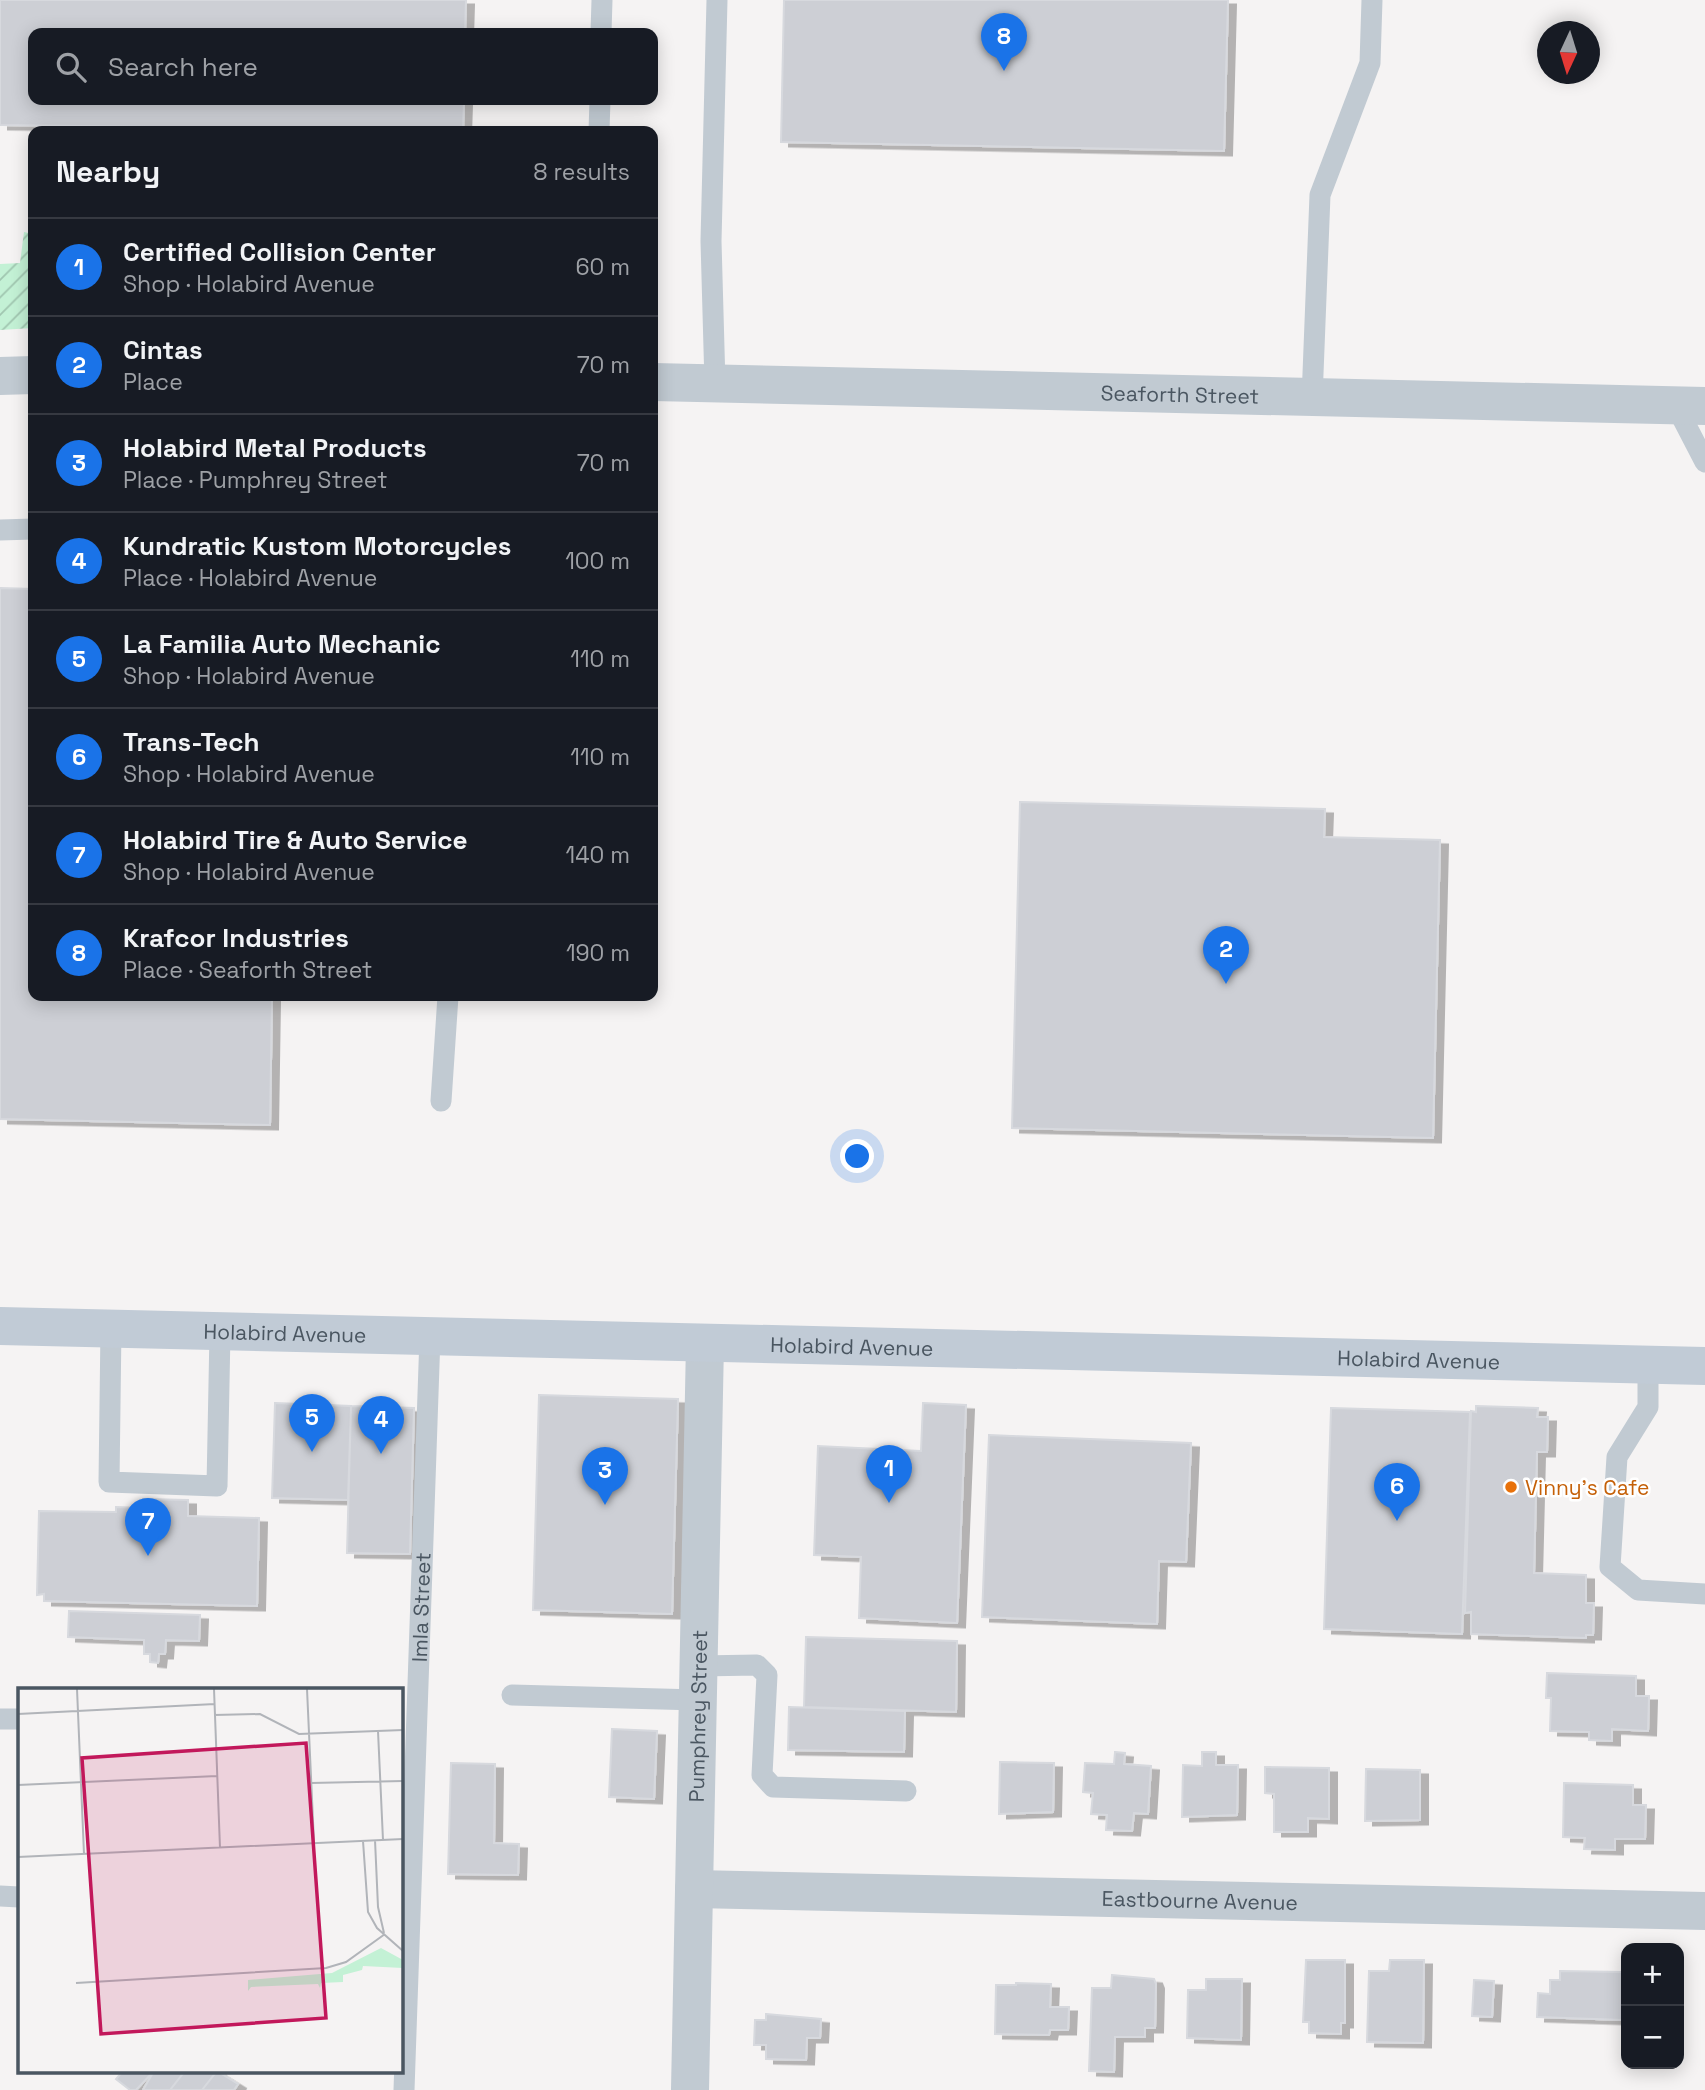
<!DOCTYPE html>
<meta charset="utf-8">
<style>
:root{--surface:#171b24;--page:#20242c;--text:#f1f3f6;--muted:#9ea1a6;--line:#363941;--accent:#1a73e8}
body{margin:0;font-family:"Space Grotesk",sans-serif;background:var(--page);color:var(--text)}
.controls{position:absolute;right:21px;bottom:21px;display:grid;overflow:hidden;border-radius:14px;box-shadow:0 4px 18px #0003}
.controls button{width:63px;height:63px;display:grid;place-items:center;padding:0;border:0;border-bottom:2px solid var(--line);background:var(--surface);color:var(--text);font:35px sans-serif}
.compass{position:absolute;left:1537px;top:21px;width:63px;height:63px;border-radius:50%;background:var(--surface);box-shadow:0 4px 18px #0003;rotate:184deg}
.you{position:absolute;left:858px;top:1157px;width:24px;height:24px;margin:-18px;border:5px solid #fff;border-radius:50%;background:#1a73e8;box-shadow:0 0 0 10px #1a73e833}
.badge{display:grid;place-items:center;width:46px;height:46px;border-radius:50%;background:var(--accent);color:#fff;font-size:23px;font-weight:700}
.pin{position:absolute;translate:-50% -58px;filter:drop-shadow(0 2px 4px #0008)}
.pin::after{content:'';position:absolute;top:37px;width:24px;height:21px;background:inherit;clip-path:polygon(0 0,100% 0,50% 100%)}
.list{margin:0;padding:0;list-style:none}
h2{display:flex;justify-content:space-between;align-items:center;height:91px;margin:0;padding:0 28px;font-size:30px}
h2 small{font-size:23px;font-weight:400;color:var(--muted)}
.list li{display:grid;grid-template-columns:46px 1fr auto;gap:21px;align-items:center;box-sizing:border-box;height:98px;padding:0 28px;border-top:2px solid var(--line)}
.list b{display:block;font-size:26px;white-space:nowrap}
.list p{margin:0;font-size:23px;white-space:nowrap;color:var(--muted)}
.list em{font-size:23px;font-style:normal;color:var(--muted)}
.icon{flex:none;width:38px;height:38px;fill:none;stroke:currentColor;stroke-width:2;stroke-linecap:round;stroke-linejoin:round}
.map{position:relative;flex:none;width:1705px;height:2090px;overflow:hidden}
.search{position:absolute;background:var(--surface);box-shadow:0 4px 18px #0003;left:28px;top:28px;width:630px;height:77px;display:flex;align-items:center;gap:18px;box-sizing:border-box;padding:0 24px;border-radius:14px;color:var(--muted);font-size:26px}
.panel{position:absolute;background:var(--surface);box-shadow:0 4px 18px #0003;left:28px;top:126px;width:630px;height:875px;border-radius:14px}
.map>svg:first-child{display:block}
</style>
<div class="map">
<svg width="1705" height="2090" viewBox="0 0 1705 2090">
<defs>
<pattern id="garden-furrows" width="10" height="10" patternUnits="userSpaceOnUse" patternTransform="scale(1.75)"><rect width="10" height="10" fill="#c3f1d5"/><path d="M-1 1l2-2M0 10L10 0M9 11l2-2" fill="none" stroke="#a0c6b0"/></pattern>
<filter id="shadow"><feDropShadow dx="8" dy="4.5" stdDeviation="0" flood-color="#0004"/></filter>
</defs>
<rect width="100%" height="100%" fill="#f5f3f3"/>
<!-- garden -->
<path fill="url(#garden-furrows)" d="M24 232 33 234V328L0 330V264L20 263Z"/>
<!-- building -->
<path fill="#cdcfd5" stroke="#d7d9de" stroke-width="2" filter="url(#shadow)" d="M0 0H466L465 33H33V100H464L463 131 0 125Z
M784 0H1228L1224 151 781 142Z
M0 588 33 589V996H272L270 1125 0 1119Z
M1020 802 1325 809 1324 837 1440 840 1433 1138 1012 1128Z
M539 1395 678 1399 672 1614 533 1610Z
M275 1403 351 1406 348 1500 272 1498Z
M923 1403 966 1405 957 1623 859 1618 861 1557 814 1555 818 1446 921 1451Z
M351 1406 414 1408 410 1554 347 1553Z
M1476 1406 1538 1408 1537 1417H1548L1547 1452H1537L1534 1573 1586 1575V1603H1594L1593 1635H1586V1638L1471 1634V1612L1465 1613 1471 1411 1476 1412Z
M1331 1408 1470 1412 1462 1634 1324 1629Z
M989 1435 1191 1443 1186 1562 1159 1561 1157 1624 982 1617Z
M143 1499 188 1500V1516L259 1518 257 1606 44 1601V1594L37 1595 39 1511 116 1512V1507L143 1508Z
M69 1611 200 1615 199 1641 166 1640 165 1654H159L158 1663 150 1662V1654H144V1640L68 1637Z
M806 1637 957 1641 956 1712 804 1707Z
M1547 1673 1636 1676V1696H1649L1648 1731 1612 1729V1741L1589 1740V1732L1550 1731 1551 1698H1546Z
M789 1707 905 1711 904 1752 788 1750Z
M612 1729 657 1731 654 1799 609 1797Z
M1115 1752 1125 1753 1124 1764 1151 1766 1148 1814 1134 1813 1132 1831 1106 1830 1107 1815 1091 1814 1093 1793 1083 1792 1085 1763 1114 1764Z
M1202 1752H1216V1765H1238L1237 1815 1182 1817 1183 1765 1202 1766Z
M1000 1762 1054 1763 1053 1812 999 1814Z
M451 1763 495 1764 494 1843 519 1844 518 1875 448 1874Z
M1265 1767 1329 1768V1819L1308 1818V1832H1274V1794L1265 1793Z
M1366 1769 1420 1770V1820L1365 1821Z
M1564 1783 1633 1785V1805H1646L1645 1839H1615V1850L1584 1849 1585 1838 1563 1837Z
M1306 1960H1345V2023H1341V2034L1309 2033V2022H1303Z
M1390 1960H1424L1423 2043 1367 2042 1369 1971H1389Z
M1560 1971 1624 1972 1626 2016H1623V2020L1537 2017 1538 1993 1550 1994V1980H1560Z
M1112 1975 1154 1979 1156 1984 1155 2028H1145V2037H1115L1114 2072 1089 2071 1092 1988H1111Z
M1206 1979H1242L1241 2040 1187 2038 1188 1990H1206Z
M1474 1980 1494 1981 1492 2017 1472 2016Z
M1016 1983 1051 1984 1050 2007H1069L1068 2030H1050L1049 2035 995 2034 996 1985H1016Z
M766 2014 821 2019 820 2038H807L806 2060 766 2059V2045H754L755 2020H766Z
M123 2071H154L136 2090H130L116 2079Z
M154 2071H185L170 2090H143Z
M185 2071H217L202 2090H170Z
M217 2071 238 2084 234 2090H202Z"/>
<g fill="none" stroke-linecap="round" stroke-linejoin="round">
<!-- service -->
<g stroke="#c1cad2" stroke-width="21">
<path d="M601 33 602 0"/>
<path d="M599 131 600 100"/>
<path d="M715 384 711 241 717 0"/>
<path d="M1312 399 1320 195 1370 63 1372 0"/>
<path d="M1677 408 1705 462"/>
<path d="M0 530 33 529"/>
<path d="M441 1101 448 996"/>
<path d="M111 1327 109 1482 217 1486 220 1332"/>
<path d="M1648 1365V1407L1617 1457 1610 1567 1638 1590 1705 1594"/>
<path d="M699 1666 757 1665 767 1675 762 1775 773 1787 906 1791"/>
<path d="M512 1695 698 1700"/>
<path d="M0 1719H19"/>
<path d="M0 1896 19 1897"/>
<path id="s1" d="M404 2090 430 1336"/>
</g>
<!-- minor -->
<g stroke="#c1cad2" stroke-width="38">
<path d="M0 376 33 375"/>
<path id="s2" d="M653 382 1705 406"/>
<path id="s3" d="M694 1889 1705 1911"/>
<path id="s4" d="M690 2090 705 1343"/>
</g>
<!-- secondary -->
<path stroke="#c1cbd6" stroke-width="38" id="s5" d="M0 1326 1705 1366"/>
</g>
<!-- markers -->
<circle fill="#e8710a" stroke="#fff" stroke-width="2.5" cx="1511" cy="1487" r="7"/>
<g text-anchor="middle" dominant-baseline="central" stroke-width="5" stroke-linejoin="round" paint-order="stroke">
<!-- street labels -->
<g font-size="21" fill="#4a5661" stroke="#fff">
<text stroke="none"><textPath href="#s2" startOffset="527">Seaforth Street</textPath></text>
<text stroke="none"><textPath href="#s5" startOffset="285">Holabird Avenue</textPath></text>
<text stroke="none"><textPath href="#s5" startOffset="852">Holabird Avenue</textPath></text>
<text stroke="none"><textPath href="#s5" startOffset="1419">Holabird Avenue</textPath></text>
<text stroke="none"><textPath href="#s1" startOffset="483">Imla Street</textPath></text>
<text stroke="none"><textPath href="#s4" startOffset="374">Pumphrey Street</textPath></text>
<text stroke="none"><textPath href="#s3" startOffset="506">Eastbourne Avenue</textPath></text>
</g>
<!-- food labels -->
<g font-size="21" fill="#c56008" stroke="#fff" text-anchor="start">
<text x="1525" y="1487">Vinny's Cafe</text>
</g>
</g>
<!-- overview -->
<g transform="translate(18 1688)">
<rect width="385" height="385" fill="#f5f3f3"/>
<path d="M363 260 385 272V280L345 278 344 282 325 287V294L303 295 302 300 300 296 233 299 230 303V292L314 285Z" fill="#c3f1d5"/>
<path fill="none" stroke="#b1b4b9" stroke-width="2" d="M59 1 66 166M196 1 202 160M289 1 296 155M0 26 197 16M196 27 242 26 281 46 385 42M360 43 365 152M293 95 385 93M0 97 199 88M357 152 360 219 366 245M345 153 350 224 359 240 385 263M0 169 385 151M58 295 308 280 328 274 367 246"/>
<path fill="#c2185b" fill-opacity="0.15" stroke="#c2185b" stroke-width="3.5" d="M288 55 308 330 83 346 64 70Z"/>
<rect width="385" height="385" fill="none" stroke="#4a5661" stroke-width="3.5"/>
</g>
</svg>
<div class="controls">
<button>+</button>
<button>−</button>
</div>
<svg class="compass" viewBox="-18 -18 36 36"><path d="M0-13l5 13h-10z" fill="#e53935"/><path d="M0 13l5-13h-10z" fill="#9ea1a6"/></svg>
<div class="you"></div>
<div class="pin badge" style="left:889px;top:1503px">1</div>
<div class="pin badge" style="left:1226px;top:984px">2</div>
<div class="pin badge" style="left:605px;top:1505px">3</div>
<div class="pin badge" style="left:381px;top:1454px">4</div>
<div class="pin badge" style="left:312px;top:1452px">5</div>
<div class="pin badge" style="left:1397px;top:1521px">6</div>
<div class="pin badge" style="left:148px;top:1556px">7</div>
<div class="pin badge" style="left:1004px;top:71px">8</div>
<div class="search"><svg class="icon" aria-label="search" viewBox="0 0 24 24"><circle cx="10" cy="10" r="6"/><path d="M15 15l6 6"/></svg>Search here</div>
<section class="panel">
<h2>Nearby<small>8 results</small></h2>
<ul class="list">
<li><span class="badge">1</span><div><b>Certified Collision Center</b><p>Shop · Holabird Avenue</p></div><em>60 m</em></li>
<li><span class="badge">2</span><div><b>Cintas</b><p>Place</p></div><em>70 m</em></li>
<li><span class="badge">3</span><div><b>Holabird Metal Products</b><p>Place · Pumphrey Street</p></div><em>70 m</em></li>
<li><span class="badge">4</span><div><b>Kundratic Kustom Motorcycles</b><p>Place · Holabird Avenue</p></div><em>100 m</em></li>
<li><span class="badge">5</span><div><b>La Familia Auto Mechanic</b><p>Shop · Holabird Avenue</p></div><em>110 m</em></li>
<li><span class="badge">6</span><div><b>Trans-Tech</b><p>Shop · Holabird Avenue</p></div><em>110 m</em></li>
<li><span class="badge">7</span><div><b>Holabird Tire &amp; Auto Service</b><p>Shop · Holabird Avenue</p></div><em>140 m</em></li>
<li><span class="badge">8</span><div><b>Krafcor Industries</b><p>Place · Seaforth Street</p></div><em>190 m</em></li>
</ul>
</section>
</div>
